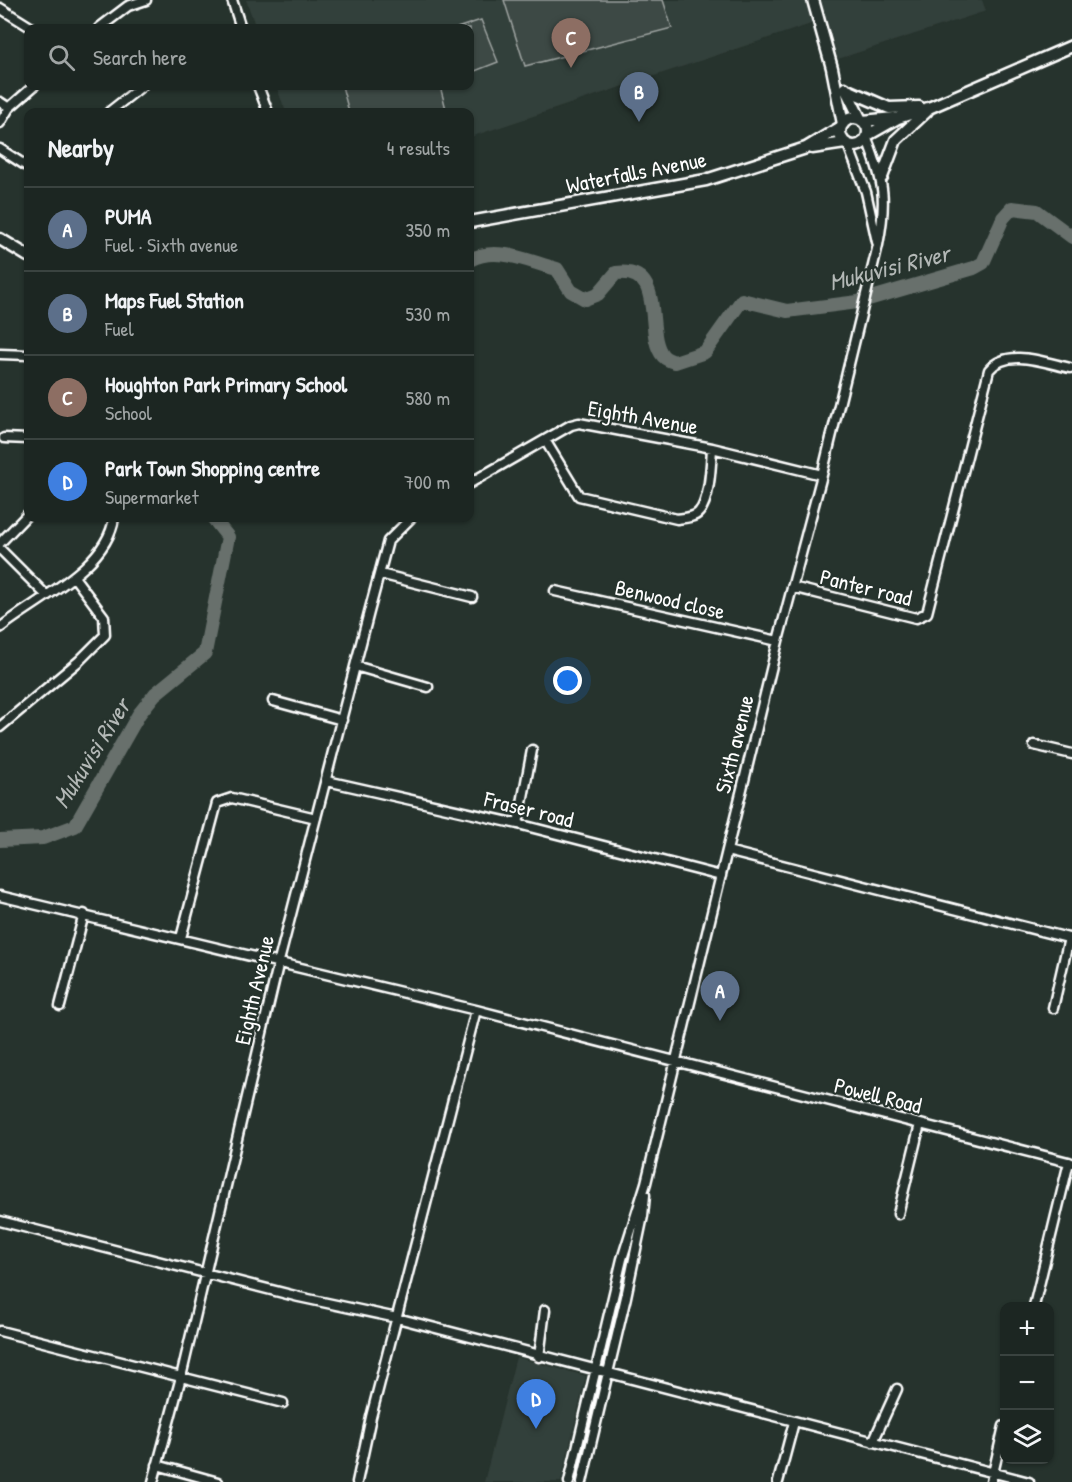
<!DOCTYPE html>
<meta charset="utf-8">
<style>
:root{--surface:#1c2622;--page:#29322f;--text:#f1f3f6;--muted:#a0a5a5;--line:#3a4340;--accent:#ffd166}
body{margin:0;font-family:"Patrick Hand",sans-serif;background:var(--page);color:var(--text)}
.controls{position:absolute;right:18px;bottom:18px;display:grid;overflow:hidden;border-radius:12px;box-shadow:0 2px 4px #0004}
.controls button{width:54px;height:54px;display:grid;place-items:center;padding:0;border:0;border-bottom:2px solid var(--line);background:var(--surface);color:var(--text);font:30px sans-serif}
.you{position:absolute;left:568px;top:681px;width:21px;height:21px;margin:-15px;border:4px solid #fff;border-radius:50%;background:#1a73e8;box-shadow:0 0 0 9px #1a73e833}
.badge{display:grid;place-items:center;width:39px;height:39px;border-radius:50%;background:var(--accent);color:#fff;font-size:20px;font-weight:700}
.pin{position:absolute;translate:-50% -50px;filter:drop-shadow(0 2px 3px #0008)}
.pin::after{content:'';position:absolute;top:32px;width:21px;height:18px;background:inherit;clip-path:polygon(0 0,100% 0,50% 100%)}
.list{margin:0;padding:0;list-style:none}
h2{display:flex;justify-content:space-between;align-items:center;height:78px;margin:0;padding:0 24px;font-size:26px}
h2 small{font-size:20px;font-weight:400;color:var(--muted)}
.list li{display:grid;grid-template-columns:39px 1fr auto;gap:18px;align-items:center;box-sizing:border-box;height:84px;padding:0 24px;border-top:2px solid var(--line)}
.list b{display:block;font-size:22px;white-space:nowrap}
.list p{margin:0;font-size:20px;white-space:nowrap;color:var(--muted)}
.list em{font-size:20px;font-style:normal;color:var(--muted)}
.icon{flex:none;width:33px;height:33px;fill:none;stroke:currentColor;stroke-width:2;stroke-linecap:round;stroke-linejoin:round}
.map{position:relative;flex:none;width:1072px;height:1482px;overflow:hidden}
.search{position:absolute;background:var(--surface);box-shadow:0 2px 4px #0004;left:24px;top:24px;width:450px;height:66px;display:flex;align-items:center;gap:15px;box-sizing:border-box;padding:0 21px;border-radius:12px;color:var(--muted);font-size:22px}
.panel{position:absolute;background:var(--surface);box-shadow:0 2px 4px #0004;left:24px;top:108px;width:450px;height:414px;border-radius:12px}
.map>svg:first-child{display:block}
</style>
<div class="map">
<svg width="1072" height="1482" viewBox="0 0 1072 1482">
<rect width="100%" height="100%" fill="#26332d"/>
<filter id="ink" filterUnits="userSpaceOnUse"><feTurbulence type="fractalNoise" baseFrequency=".0167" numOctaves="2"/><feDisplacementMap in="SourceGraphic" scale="12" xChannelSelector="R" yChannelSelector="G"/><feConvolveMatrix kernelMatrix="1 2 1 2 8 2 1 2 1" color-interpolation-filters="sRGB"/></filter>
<g filter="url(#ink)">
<!-- built -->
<path fill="#333f3a" d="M246 0H982L986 11 838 59 826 19 470 137V112H286L276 86H470V28H256Z
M516 1357 586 1376 561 1482H484Z"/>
<!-- green -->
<path fill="#3e4944" stroke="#9ea4a2" stroke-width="1.5" d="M504 0H663L672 28 525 66Z
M481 20 498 62 470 73V28H457Z
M342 86H440L446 109 433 112H349Z"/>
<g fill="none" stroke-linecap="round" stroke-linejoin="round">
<!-- river -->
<path stroke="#67706c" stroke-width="14" d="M470 260C497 245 529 262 557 269L571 291 585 299 598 294 616 273C668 267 643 333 663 356 666 359 671 361 675 362L705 352 742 300 787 311 858 302 974 268 983 263 1003 218 1012 208 1037 211 1072 237
M0 840 43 838 75 826 139 714 155 694 205 653 228 537 213 518"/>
<!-- minor casing -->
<g stroke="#fff" stroke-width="13">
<path id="minor" d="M232 0 241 28
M0 8 32 28
M99 28 128 6 146 0
M258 86 268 112
M0 102 9 108
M109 112 142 86
M0 123 9 108 34 86
M848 145 866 192 877 242
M0 149 28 167
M0 354 28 355
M4 438 28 439
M545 440 579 496 677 519C684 518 694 518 699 512 710 500 711 464 712 448
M470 483 571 425 579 423 712 448 822 475
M0 543 28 514
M0 549 46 595
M380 574 472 597
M792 587 916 618 927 613 989 370C1007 347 1046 363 1070 368
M555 591 778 641
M0 628C36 599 107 568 114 518
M355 666 428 687
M273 701 342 720
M0 727 79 661 105 635 104 617 74 577
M1034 745 1072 754
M327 781 518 824 721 876
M518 824 532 750
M727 851 1072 939
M0 896 476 1010 1072 1163
M181 938 217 803 232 798 316 818
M60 1006 84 914
M1053 1008 1069 938
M898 1214 920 1124
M0 1221 299 1297 397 1318 1029 1482
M1034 1306 1069 1162
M0 1331 283 1403
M539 1357 545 1310
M873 1442 897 1389
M157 1465 218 1482
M153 1482 181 1377 279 961 369 612 388 541 411 518
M357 1482 371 1417 476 1010
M569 1482 622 1259 646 1183 778 641 822 475 878 245C887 199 884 182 867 139
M582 1482 626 1297 643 1216 645 1195
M778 1482 794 1422
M991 1482 1004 1426"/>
</g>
<!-- major casing -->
<g stroke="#fff" stroke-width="15">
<path id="major" d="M813 0 832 68 843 124
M845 88 861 120
M845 89 889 108 919 107
M840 132a14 14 0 1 1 28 0a14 14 0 1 1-28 0Z
M863 121 894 118
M868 135 898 118 931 107 1072 46
M812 148 845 143
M882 177 896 140 927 111
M470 222 706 180 806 148 841 127
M0 239 28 256"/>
</g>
<!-- minor -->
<use href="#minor" stroke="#26332d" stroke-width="8"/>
<!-- major -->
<use href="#major" stroke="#26332d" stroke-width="10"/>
</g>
</g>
<g text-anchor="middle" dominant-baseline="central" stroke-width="4.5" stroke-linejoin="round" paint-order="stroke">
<!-- street labels -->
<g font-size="22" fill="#fff" stroke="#26332d">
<text transform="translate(636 172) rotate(-11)">Waterfalls Avenue</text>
<text transform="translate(643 417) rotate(10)">Eighth Avenue</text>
<text transform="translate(866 587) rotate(14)">Panter road</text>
<text transform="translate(670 599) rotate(13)">Benwood close</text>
<text transform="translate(734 744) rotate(-76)">Sixth avenue</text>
<text transform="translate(529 809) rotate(14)">Fraser road</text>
<text transform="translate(254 990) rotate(-77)">Eighth Avenue</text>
<text transform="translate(878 1095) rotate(14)">Powell Road</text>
</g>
<!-- water labels -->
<g font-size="24" font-style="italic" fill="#b3b8b6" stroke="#26332d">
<text transform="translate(889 267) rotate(-14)">Mukuvisi River</text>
<text transform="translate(91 753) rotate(-58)">Mukuvisi River</text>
</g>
</g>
</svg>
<div class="controls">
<button>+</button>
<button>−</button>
<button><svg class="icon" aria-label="layers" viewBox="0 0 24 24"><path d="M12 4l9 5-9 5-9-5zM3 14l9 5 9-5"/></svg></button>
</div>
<div class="you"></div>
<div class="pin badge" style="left:720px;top:1021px;background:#5c6f8a">A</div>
<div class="pin badge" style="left:639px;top:122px;background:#5c6f8a">B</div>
<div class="pin badge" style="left:571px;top:68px;background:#8d6e63">C</div>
<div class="pin badge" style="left:536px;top:1429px;background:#3f7fe0">D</div>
<div class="search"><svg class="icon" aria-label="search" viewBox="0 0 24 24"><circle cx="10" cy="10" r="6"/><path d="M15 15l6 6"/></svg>Search here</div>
<section class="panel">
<h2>Nearby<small>4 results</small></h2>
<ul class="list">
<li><span class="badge" style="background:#5c6f8a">A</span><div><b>PUMA</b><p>Fuel · Sixth avenue</p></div><em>350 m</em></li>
<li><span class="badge" style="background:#5c6f8a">B</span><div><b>Maps Fuel Station</b><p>Fuel</p></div><em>530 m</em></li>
<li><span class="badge" style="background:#8d6e63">C</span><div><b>Houghton Park Primary School</b><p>School</p></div><em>580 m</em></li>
<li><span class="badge" style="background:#3f7fe0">D</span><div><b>Park Town Shopping centre</b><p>Supermarket</p></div><em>700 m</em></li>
</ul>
</section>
</div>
